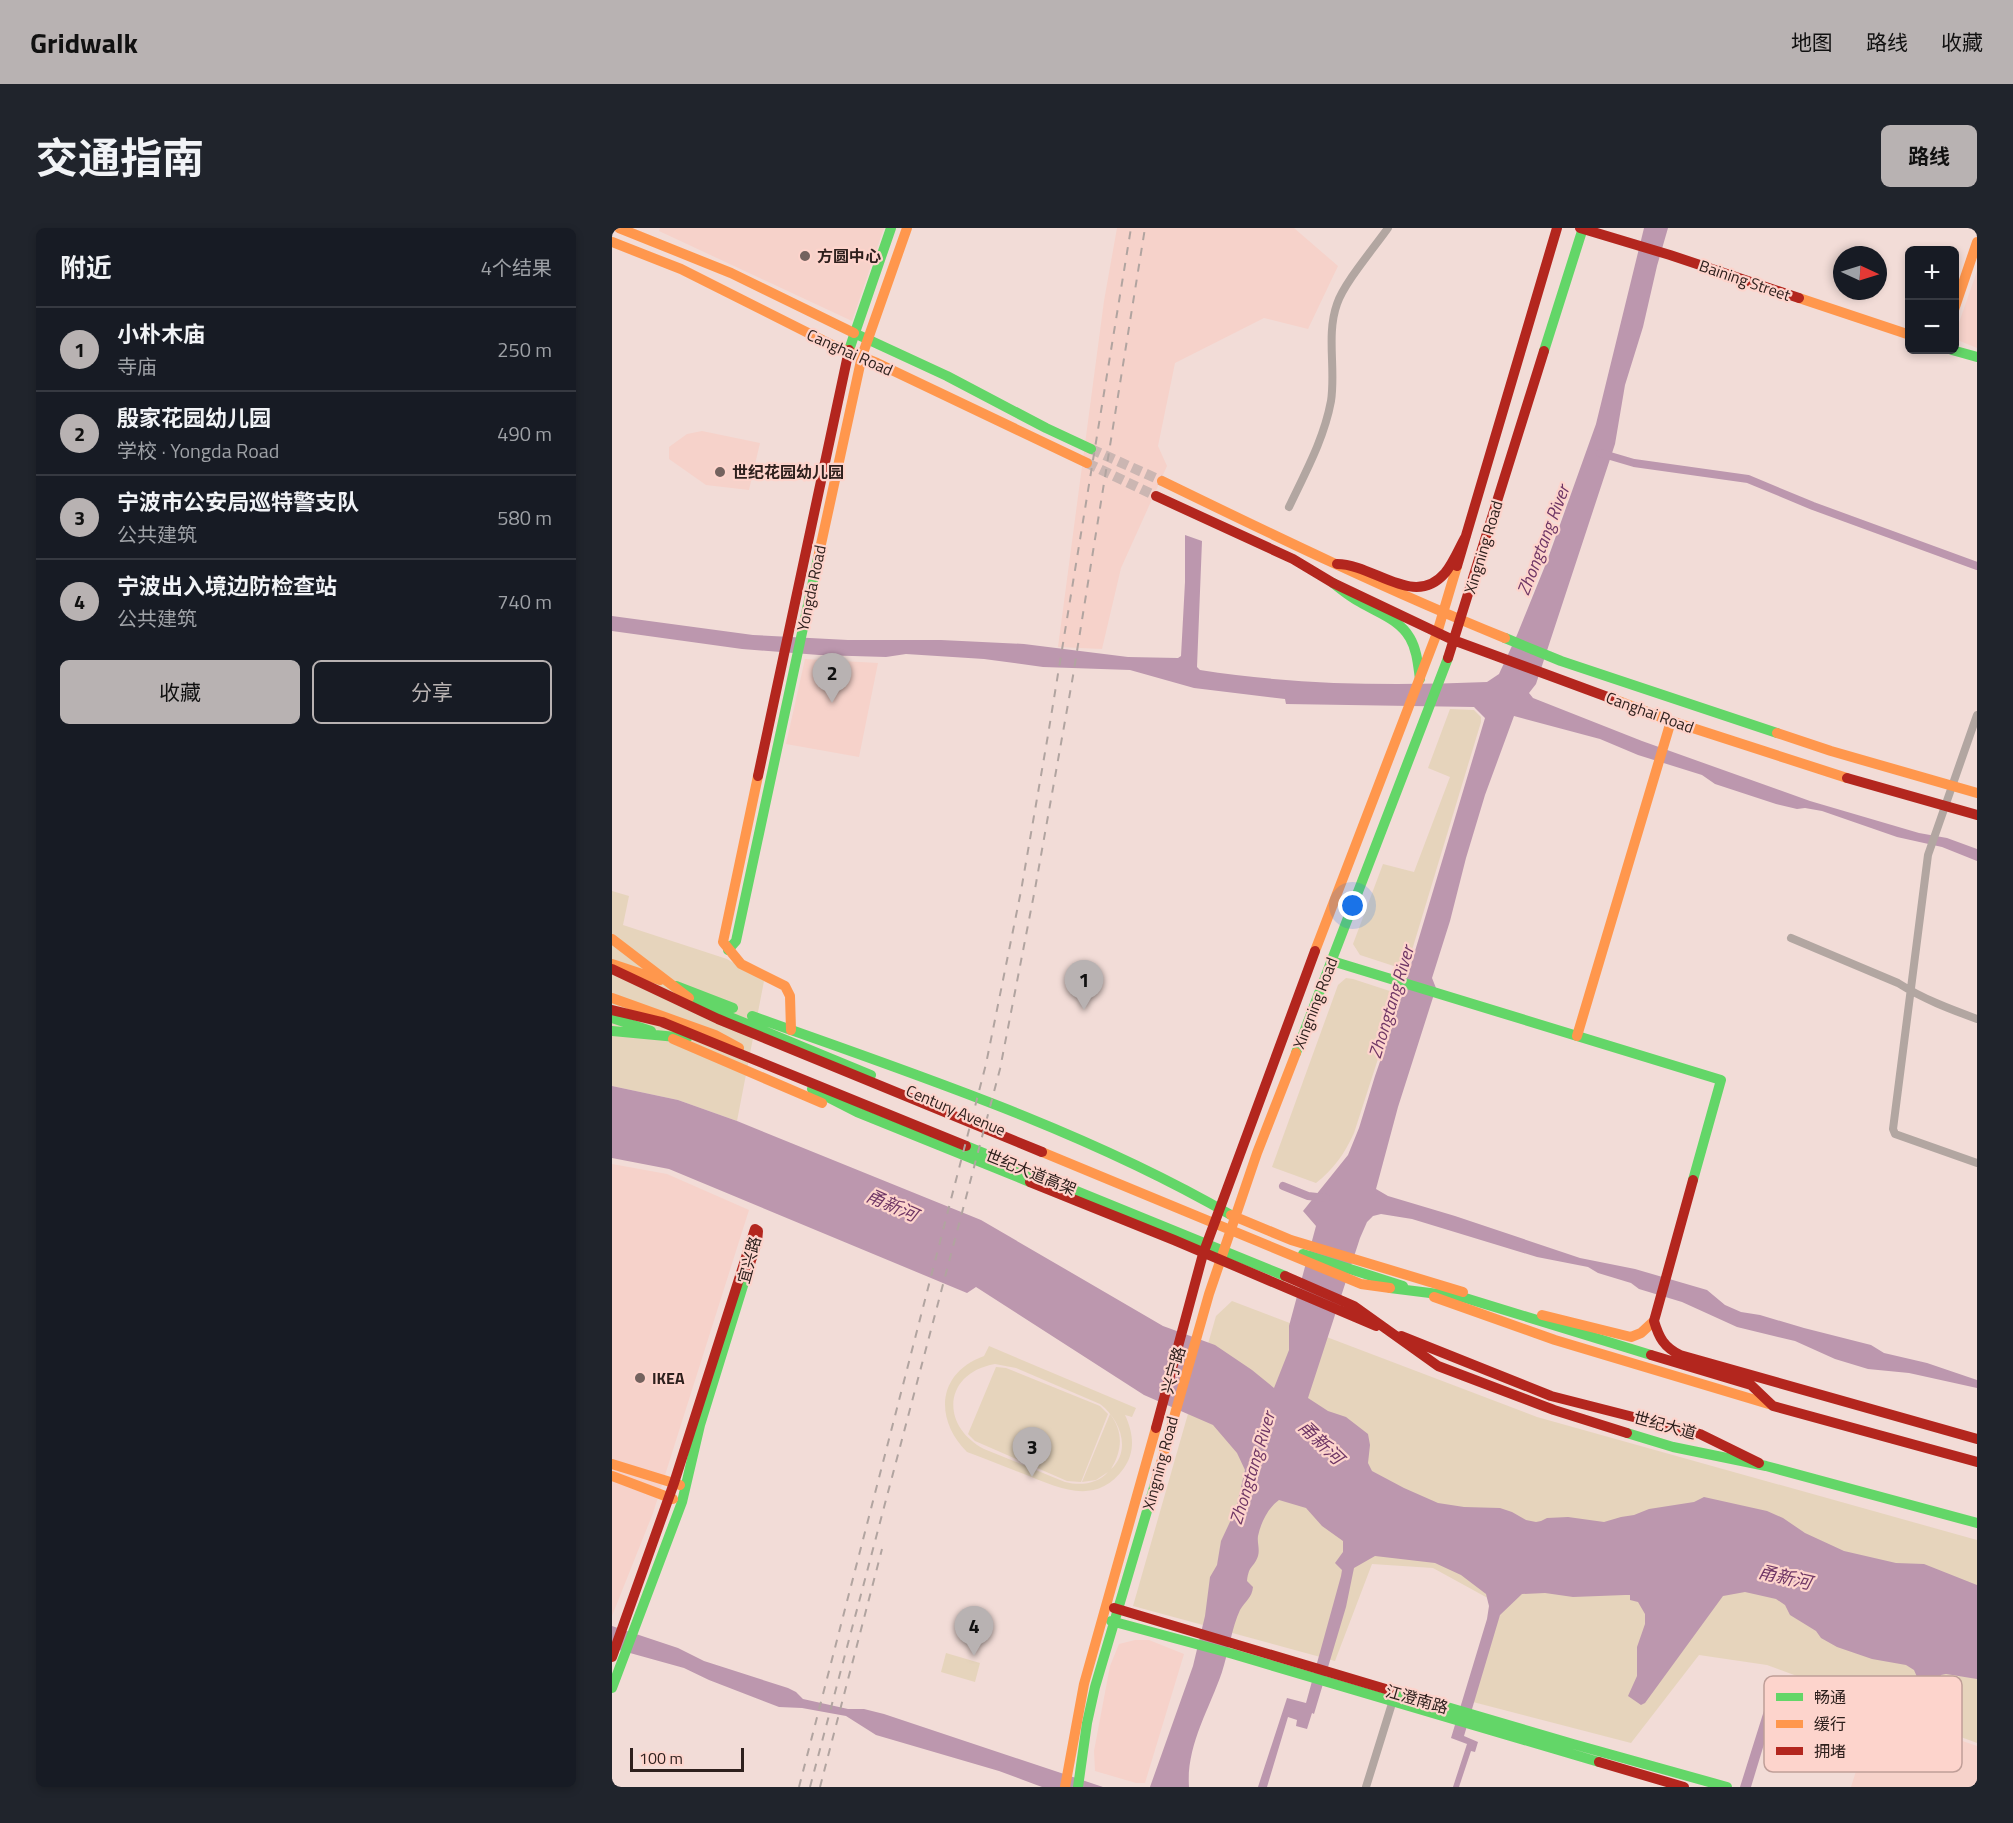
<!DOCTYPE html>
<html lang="zh">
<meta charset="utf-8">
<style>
:root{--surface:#171b24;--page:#20242c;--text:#f1f3f6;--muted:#9ea1a6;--line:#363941;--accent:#b8b2b2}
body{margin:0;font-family:"Titillium Web","Noto Sans SC",sans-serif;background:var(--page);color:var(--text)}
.controls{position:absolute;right:18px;top:18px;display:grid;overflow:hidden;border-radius:9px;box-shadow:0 3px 9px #0003}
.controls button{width:54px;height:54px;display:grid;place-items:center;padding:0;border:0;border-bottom:2px solid var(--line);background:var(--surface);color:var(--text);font:30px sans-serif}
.compass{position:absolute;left:1221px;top:18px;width:54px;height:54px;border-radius:50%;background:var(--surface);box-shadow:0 3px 9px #0003;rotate:94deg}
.scale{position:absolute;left:18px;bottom:15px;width:114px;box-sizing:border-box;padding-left:6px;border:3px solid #2e201d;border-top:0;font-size:16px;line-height:21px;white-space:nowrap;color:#2e201d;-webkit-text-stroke:4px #fdd4cc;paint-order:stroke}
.you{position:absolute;left:741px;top:678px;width:21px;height:21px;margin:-15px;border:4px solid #fff;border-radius:50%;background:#1a73e8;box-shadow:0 0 0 9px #1a73e833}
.badge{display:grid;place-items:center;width:39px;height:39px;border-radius:50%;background:var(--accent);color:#111;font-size:20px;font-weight:700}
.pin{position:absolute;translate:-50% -50px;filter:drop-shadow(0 2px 3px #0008)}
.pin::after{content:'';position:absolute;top:32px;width:21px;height:18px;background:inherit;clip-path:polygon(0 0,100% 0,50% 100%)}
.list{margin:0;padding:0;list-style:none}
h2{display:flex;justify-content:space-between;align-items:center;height:78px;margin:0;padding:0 24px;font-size:26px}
h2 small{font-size:20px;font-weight:400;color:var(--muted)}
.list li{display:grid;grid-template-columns:39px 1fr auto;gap:18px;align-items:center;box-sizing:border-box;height:84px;padding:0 24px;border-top:2px solid var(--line)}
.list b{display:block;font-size:22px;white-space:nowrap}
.list p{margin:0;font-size:20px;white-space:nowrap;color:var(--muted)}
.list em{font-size:20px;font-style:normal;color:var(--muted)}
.actions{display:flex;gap:12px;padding:18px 24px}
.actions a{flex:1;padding:14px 0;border:2px solid var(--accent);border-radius:9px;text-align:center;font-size:21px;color:var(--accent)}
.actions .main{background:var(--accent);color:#111}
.map{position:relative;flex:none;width:1365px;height:1559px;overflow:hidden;border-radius:9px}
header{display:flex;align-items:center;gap:36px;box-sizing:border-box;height:84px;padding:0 30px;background:var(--accent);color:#111}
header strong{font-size:28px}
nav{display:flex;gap:33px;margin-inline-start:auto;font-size:21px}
.intro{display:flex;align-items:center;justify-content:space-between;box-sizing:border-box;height:144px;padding:0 36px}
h1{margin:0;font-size:42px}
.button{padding:15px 27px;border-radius:9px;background:var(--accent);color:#111;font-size:21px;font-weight:700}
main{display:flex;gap:36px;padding:0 36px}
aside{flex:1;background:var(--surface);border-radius:9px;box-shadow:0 3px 9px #0003}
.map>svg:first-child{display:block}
</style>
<header>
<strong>Gridwalk</strong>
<nav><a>地图</a><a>路线</a><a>收藏</a></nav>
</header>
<div class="intro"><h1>交通指南</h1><a class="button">路线</a></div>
<main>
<aside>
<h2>附近<small>4个结果</small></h2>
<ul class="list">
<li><span class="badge">1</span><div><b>小朴木庙</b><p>寺庙</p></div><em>250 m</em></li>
<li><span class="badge">2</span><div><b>殷家花园幼儿园</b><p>学校 · Yongda Road</p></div><em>490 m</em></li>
<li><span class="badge">3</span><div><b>宁波市公安局巡特警支队</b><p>公共建筑</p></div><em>580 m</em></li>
<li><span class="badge">4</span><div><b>宁波出入境边防检查站</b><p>公共建筑</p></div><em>740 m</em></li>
</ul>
<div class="actions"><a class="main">收藏</a><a>分享</a></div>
</aside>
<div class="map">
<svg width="1365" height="1559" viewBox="0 0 1365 1559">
<rect width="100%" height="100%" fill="#f2dcd7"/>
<!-- built -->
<path fill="#f6d2ca" d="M48 0H272L240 93 47 3Z
M505 0H682L726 38 696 101 652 90 563 135 546 218 555 238 509 340 490 421 446 419 492 73Z
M1365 43V120L1343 111 1342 109Z
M90 203 148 215 137 262 94 257 57 231V219L75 206Z
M193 431 266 435 247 529 174 516Z
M0 936 55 946 137 982 41 1285 0 1388Z
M523 1412H537L572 1426 533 1555H524L483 1543 482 1523 498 1438 507 1416Z
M1263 1483 1365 1518V1559H1239Z"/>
<!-- green -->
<path fill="#e6d4bc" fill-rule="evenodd" d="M838 481 862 482 869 489V494L794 742 748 727 741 716 771 636 802 644 838 549 816 540Z
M0 663 17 668 11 697 115 731 152 753 125 893 66 872 0 858Z
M734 750 741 751 787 766 742 905C733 925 722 941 704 955L660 939 726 757Z
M620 1073 925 1189 1365 1312V1515L1155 1437 1087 1427 1019 1515 861 1474 883 1374 821 1340 760 1336 723 1433 521 1378 604 1088Z
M377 1118 524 1180 520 1189 513 1187C521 1204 524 1223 512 1240 484 1279 447 1260 412 1246 393 1239 374 1231 355 1224 322 1191 325 1145 372 1128ZM383 1136 404 1140 488 1176C508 1191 520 1222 499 1241 510 1223 512 1204 498 1186L470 1254 484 1252 496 1244C485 1256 469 1258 453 1254L372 1221C328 1198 331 1145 383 1136Z
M384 1139 394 1140 488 1178 496 1186 469 1254 455 1253 363 1213 356 1206Z
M334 1425 368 1435 363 1454 329 1444Z"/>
<!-- water -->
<path fill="#bc97ae" d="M1032 0H1056L1045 38 1031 99 1013 157 1003 216 924 456 917 465 921 470 1030 513 1198 573 1307 605 1335 610 1365 621V633L1330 619 1285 609 1210 583 1193 580 1185 581 1164 576 1103 556 1090 547 1026 527 988 511 902 488 873 567 854 630 838 693 820 750 824 760 786 879 764 961 776 968 843 988 968 1030 1023 1041 1095 1062 1113 1077 1129 1084 1148 1087 1192 1100 1259 1117 1272 1125 1315 1135 1365 1152V1160L1297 1145 1256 1141 1223 1131 1183 1113 1125 1099 1070 1074 1027 1061 1019 1055 986 1045 976 1039 925 1029 800 991 769 986 761 988 755 994 748 1010 696 1170 716 1183 734 1189 756 1206 758 1217 756 1235 760 1243 792 1260 826 1275 852 1279 888 1280 900 1284 914 1292 924 1294 929 1293 935 1290 956 1289 992 1294 1009 1289 1022 1287 1037 1281 1082 1274 1092 1269 1155 1283 1171 1290 1193 1305 1232 1323 1284 1335 1312 1336 1365 1357V1451L1334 1446 1329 1447 1317 1476 1305 1475V1449L1302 1442 1294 1437 1260 1431 1225 1419 1209 1410 1204 1403 1178 1387 1173 1377 1164 1371 1133 1364 1111 1368 1033 1475 1029 1477 1016 1468 1025 1448V1419L1033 1396V1386L1026 1374 1018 1372V1367H1013L961 1369 933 1365 910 1366 888 1387 852 1508 866 1514 863 1524 859 1523 847 1559H841L855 1516 839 1510 875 1391 877 1378 874 1366 849 1347 823 1335 763 1328 742 1340 734 1379 702 1486 700 1485 695 1501 684 1498 685 1492 676 1489 655 1559H646L675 1470 694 1475 729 1348 730 1342 723 1335 731 1324V1313L710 1298 694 1280 667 1272C656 1280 649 1294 646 1308 645 1315 648 1321 646 1328 642 1340 637 1336 635 1353L641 1359C640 1370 633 1373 628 1382 620 1399 616 1426 610 1444 597 1482 574 1518 577 1559H538L581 1438 593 1388 598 1349 605 1337 609 1313 624 1281 633 1242 625 1225 601 1197 532 1167 364 1059 355 1065 57 941 0 930V858L66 872 125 893 369 992 551 1098 603 1117 640 1142 662 1160 677 1122V1098L704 998 691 983 736 927 747 900 763 848 782 793 873 490 862 479 674 476 673 471 582 460 518 442 431 439 372 431 294 426 274 429 207 427 130 421 0 403V388L141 407 236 412H329L412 416 516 429 566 430 569 428 573 354V307L590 313 585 439 588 442C683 457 779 458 875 454L887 446 905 407 935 333 984 196Z
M0 1398 66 1420 92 1433 176 1460 184 1464 191 1471 236 1481H252L272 1486 491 1559H430L387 1543 264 1507 234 1488 190 1480 167 1479 97 1452 72 1440 0 1420Z
M1161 1454 1170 1457 1139 1559H1128Z"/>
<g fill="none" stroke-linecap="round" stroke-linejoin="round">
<!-- canal -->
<path stroke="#bc97ae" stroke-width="8" d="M988 225 1022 235 1136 251 1201 278 1365 338
M671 958 696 968 714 970"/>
<!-- secondary-tunnel -->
<path stroke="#cbb6b2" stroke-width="10" stroke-dasharray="10 5" stroke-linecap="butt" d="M479 221 550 253
M475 235 544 268"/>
<!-- street -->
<path stroke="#b2a6a1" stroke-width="8" d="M677 279C693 245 712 211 719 173 724 141 714 107 725 76 732 55 762 20 776 0
M1365 487 1316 627 1281 901 1283 906 1365 935
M1179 710 1286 755C1311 771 1338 781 1365 791
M754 1559 782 1469"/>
<!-- fast -->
<path stroke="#63d668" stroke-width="10" d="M242 105 335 148 434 200 479 221
M237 122 279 0
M1340 122 1365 129
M932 123 971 0
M721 355C730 362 738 369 748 374 766 385 787 391 798 410 805 422 806 437 808 451
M893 410 949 433 1165 505
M116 722 124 713 206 330
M720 733 1109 852 1081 952
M64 758 121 780
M84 775 259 847
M140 788C302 846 470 901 619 987
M0 790 39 803
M0 803 75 810
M684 825 836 430
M200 861 245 884 418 954
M354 918 673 1048
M691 1026 791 1058
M778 1060 850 1069 1039 1127
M1015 1205 1061 1219 1154 1238 1365 1295
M499 1393 621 1426 987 1534
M0 1460 70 1274 88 1197 134 1048
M777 1462 961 1516 1115 1559
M466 1559 475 1495 483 1459 543 1256"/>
<!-- slow -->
<path stroke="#ff974d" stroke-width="10" d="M7 0 119 45 242 105
M0 14 69 41 220 117 265 135 475 235
M1187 70 1298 107
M1342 82 1365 14
M550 253C663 308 777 363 893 410
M206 330 250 128 295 0
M1001 471 1059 493 1235 550
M1165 505 1219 523 1365 565
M146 548 111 714 129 736 173 758 178 768 179 802
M0 711 77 770
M703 723 825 405 845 338
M0 736 48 752
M0 770 103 807 127 820
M965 808 1059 493
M61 811 210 875
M430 924 749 1056 778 1060
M619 987 679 1012 851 1064
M822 1069 943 1112 1160 1177
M930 1087 1019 1109 1029 1105 1042 1093
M0 1236 68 1257
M0 1248 61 1271
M543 1256 597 1066 645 925 684 825
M453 1559 472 1456 544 1200"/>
<!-- jam -->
<path stroke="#b3261e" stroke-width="10" d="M968 0 1058 27 1187 70
M544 268 681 331 721 355 841 412 1001 471
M725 336C762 336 802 381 833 345 842 334 847 320 854 308
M845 338 945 0
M836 430 932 123
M146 548 237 122
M1235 550 1365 587
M0 741 106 791 430 924
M0 782 50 794 354 918
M1081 952 1042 1093C1047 1110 1052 1119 1068 1127L1365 1211
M418 954 562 1012 764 1098
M673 1048 742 1078 826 1138 942 1182 1015 1205
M789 1108 939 1168 1088 1206 1147 1235
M1039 1127 1139 1157 1161 1178 1365 1234
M544 1200 591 1026 703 723
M502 1380 777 1462
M0 1429 62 1255 143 1001 146 1003 145 1014 134 1048
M987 1534 1072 1559"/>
<!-- rail -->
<path stroke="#b1a4a0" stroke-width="2" stroke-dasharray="8 8" stroke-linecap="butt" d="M187 1559 374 836 409 663 436 507 519 0
M198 1559 388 841 423 661 461 448 533 0
M208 1559 270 1321"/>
</g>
<!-- markers -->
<g fill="#73625e" stroke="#fdd4cc" stroke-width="2">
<circle cx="193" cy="28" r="6"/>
<circle cx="108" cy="244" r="6"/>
<circle cx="28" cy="1150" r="6"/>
</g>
<g text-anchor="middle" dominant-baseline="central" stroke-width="4.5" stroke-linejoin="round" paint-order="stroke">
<!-- poi labels -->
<g font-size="16" font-weight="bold" fill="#2e201d" stroke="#fdd4cc" text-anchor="start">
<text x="205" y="28">方圆中心</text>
<text x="120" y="244">世纪花园幼儿园</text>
<text x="40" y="1150">IKEA</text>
</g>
<!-- street labels -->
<g font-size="16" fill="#2e201d" stroke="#fdd4cc">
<text transform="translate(1133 52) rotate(19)">Baining Street</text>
<text transform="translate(238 124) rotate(24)">Canghai Road</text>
<text transform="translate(871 319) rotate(-73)">Xingning Road</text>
<text transform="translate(199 360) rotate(-78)">Yongda Road</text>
<text transform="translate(1038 484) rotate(20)">Canghai Road</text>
<text transform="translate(703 775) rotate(-69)">Xingning Road</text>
<text transform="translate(344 882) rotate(23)">Century Avenue</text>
<text transform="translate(419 944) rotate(22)">世纪大道高架</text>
<text transform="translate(137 1032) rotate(-75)">宜兴路</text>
<text transform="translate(561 1142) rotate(-74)">兴宁路</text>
<text transform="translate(1053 1197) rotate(15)">世纪大道</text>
<text transform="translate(548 1235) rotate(-75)">Xingning Road</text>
<text transform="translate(805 1471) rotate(16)">江澄南路</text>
</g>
<!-- water labels -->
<g font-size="18" font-style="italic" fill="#6f3665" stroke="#fdd4cc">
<text transform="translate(931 312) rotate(-69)">Zhongtang River</text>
<text transform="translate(779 774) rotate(-73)">Zhongtang River</text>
<text transform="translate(280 977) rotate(24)">甬新河</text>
<text transform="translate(709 1214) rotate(44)">甬新河</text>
<text transform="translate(640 1240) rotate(-73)">Zhongtang River</text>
<text transform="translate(1173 1349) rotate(13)">甬新河</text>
</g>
</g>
<!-- legend -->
<rect x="1152" y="1448" width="198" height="96" rx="9" fill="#fdd4cc" stroke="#bf9e98" stroke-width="1.5"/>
<rect x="1164" y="1465" width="27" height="8" fill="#63d668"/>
<rect x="1164" y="1492" width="27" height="8" fill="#ff974d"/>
<rect x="1164" y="1519" width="27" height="8" fill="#b3261e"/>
<g font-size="16" fill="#2e201d">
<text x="1202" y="1475">畅通</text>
<text x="1202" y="1502">缓行</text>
<text x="1202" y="1529">拥堵</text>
</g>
</svg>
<div class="controls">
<button>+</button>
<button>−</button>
</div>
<svg class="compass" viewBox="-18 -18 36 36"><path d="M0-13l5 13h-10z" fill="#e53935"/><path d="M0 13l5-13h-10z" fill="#9ea1a6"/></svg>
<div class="scale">100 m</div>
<div class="you"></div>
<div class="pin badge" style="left:472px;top:782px">1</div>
<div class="pin badge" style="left:220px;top:475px">2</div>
<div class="pin badge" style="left:420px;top:1249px">3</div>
<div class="pin badge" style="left:362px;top:1428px">4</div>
</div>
</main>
